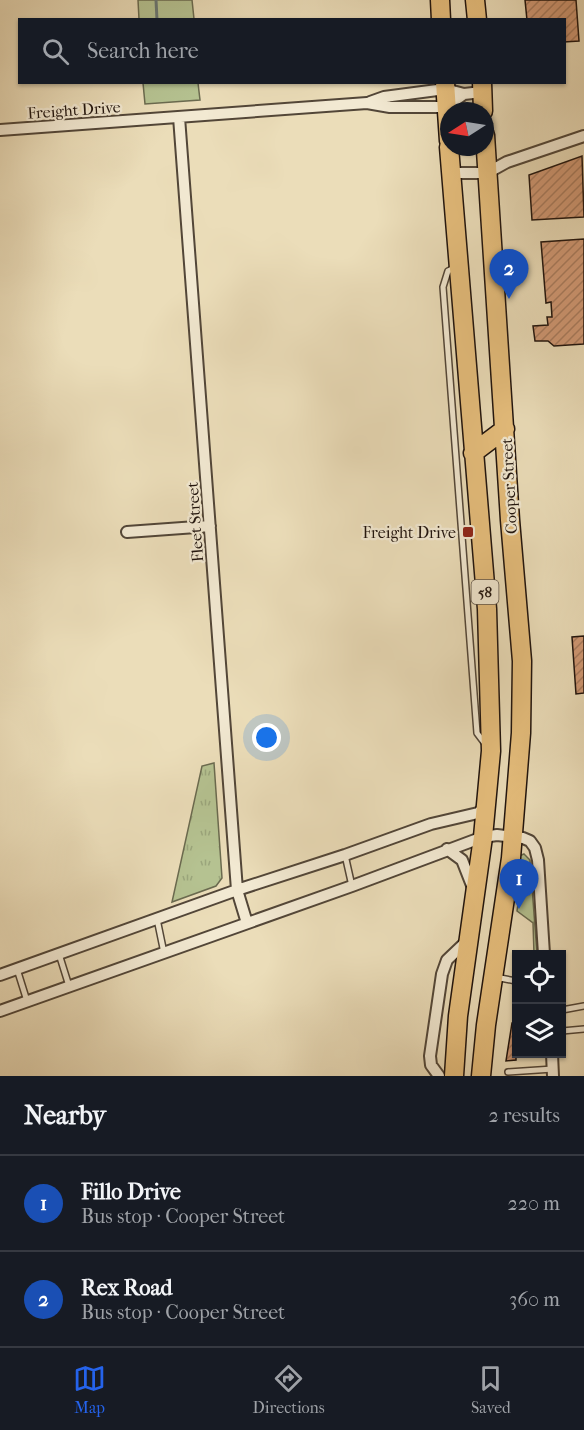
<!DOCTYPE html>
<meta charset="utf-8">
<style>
:root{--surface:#171b24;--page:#20242c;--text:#f1f3f6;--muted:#9ea1a6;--line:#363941;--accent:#2563eb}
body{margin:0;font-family:"IM FELL French Canon",serif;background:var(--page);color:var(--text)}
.controls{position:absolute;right:18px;bottom:18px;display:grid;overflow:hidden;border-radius:0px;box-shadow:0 2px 4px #0004}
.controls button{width:54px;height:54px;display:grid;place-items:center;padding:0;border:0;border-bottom:2px solid var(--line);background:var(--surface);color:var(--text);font:30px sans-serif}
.compass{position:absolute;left:440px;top:102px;width:54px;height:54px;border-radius:50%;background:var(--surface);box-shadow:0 2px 4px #0004;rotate:258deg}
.you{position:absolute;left:267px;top:738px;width:21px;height:21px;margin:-15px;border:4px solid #fff;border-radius:50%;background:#1a73e8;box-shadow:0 0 0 9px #1a73e833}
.badge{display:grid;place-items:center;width:39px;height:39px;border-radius:50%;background:var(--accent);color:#fff;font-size:20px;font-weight:700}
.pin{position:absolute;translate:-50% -50px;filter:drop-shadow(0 2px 3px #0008)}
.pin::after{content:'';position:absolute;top:32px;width:21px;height:18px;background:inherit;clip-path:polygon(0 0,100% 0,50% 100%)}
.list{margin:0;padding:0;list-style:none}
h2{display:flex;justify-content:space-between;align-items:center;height:78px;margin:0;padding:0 24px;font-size:26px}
h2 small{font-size:20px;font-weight:400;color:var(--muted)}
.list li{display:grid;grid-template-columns:39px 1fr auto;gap:18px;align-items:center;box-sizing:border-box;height:96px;padding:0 24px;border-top:2px solid var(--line)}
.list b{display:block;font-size:22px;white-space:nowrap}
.list p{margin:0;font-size:20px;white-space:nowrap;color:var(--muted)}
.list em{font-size:20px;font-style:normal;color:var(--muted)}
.icon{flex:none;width:33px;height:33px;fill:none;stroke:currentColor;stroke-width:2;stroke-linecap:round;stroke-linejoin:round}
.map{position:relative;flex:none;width:584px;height:1076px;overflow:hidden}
.search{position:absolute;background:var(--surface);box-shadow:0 2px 4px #0004;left:18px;right:18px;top:18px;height:66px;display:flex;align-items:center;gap:15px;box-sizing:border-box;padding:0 21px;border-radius:0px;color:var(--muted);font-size:22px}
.sheet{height:270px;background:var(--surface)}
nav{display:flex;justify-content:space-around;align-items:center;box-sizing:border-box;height:84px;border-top:2px solid var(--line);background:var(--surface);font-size:16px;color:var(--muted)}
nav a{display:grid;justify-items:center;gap:3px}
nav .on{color:var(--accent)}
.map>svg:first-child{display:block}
</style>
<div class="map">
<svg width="584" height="1076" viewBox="0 0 584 1076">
<defs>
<pattern id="grass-tufts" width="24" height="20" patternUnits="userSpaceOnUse" patternTransform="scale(1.5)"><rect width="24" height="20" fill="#b5c291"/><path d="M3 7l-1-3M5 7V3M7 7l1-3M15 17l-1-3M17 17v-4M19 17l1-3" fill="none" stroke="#9ba67c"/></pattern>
<pattern id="building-hatch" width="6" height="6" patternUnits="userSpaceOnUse" patternTransform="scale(1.5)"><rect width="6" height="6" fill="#d19975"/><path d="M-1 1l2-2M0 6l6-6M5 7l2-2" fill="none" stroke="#a97c5e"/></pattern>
</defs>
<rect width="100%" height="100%" fill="#ebddb9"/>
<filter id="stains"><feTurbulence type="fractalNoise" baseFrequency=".00333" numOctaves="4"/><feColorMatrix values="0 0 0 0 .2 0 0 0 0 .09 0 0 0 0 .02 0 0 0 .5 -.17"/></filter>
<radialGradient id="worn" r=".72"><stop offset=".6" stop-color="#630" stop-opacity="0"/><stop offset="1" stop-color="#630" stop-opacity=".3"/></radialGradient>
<!-- grass -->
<path fill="url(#grass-tufts)" stroke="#6a6a4f" stroke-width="1.5" d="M214 763 222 878 216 886 172 902 202 766Z
M524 854 530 860 537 954H534L533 923 517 911 519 898 517 897 519 856Z"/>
<!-- park -->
<path fill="#b5c291" stroke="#6a6a4f" stroke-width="1.5" d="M138 0H192L194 19H139Z
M143 83H198L200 100 145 104Z"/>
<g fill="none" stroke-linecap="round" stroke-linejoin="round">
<!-- stream -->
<path stroke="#697774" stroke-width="3" d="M156 0 157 20"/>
</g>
<!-- building -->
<path fill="url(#building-hatch)" stroke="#1f130d" stroke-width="1.5" d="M525 0H576L579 41 564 42V20H527Z
M582 156 584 217 532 220 529 175Z
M584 239V344L554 346 548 341H535L533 326 548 325 547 317H552L551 302 546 303 541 242Z
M584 636V693L576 694 572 637Z
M512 1023H516V1060L506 1061Z"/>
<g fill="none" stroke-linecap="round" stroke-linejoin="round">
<!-- service casing -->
<g stroke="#524638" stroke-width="8">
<path id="service" d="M456 267 448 271 443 287 477 733 486 745
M345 855 352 886
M157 919 164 953
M59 954 69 986
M17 969 27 1001
M495 977 516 981
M562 1010 584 1006
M562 1031 584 1029
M508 1072 553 1069"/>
</g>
<!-- minor casing -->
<g stroke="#524638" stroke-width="14">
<path id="minor" d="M370 102 384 97 445 89 464 94 482 92
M179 117 237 890 247 923
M0 130 367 103 390 107H446L464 94
M452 173H487L507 162 584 136
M127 532 210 526
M447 849 462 860 473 888
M0 975 237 890 345 855 431 824 478 813 486 806
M0 1011 352 886 483 837 497 835 523 838 530 841 535 848 538 860 544 954
M552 1054 553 1076
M439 1076 431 1065 430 1056 442 974 447 960 468 940"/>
</g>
<!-- primary casing -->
<g stroke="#1f130d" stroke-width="21">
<path id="primary" d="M440 0 441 20
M475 0 477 20
M445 82 449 141
M482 82 483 111
M449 147 487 609 491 751 483 837 458 1016 454 1076
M473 453 505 429
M481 1076 486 1025 511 858 521 733 522 661 510 520 485 135"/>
</g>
<!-- service -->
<use href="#service" stroke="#f2e9d2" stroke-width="5"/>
<!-- minor -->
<use href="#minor" stroke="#f2e9d2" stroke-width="10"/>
<!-- primary -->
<use href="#primary" stroke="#e6be7c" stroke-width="18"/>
</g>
<!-- markers -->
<rect fill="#8f2418" stroke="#f2e9d2" stroke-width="2" x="462" y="526" width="12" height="12" rx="3"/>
<g text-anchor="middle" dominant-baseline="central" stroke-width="4.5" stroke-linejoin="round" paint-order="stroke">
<!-- shield labels -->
<rect fill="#f2e9d2" stroke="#5e5348" stroke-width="1.5" x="471.5" y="580" width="27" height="24" rx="4.5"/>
<g font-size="15" font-weight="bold" fill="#1f130d">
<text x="485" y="592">58</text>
</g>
<!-- street labels -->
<g font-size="16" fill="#1f130d" stroke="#f2e9d2">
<text transform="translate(74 110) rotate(-4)">Freight Drive</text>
<text transform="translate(509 486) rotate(-93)">Cooper Street</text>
<text transform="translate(195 522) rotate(-94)">Fleet Street</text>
</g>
<!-- poi labels -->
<g font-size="16" fill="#1f130d" stroke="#f2e9d2" text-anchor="end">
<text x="456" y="532">Freight Drive</text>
</g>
</g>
<rect width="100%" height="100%" filter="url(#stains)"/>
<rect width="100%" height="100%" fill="url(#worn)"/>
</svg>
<div class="controls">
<button><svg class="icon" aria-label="locate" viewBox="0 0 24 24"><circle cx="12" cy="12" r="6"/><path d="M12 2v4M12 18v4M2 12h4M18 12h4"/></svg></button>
<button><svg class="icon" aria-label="layers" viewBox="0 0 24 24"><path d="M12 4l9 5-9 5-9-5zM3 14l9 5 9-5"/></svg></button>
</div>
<svg class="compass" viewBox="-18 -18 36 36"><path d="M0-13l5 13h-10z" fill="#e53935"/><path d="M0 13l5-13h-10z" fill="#9ea1a6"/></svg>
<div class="you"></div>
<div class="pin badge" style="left:519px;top:909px;background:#1a4fb4">1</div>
<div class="pin badge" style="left:509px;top:299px;background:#1a4fb4">2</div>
<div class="search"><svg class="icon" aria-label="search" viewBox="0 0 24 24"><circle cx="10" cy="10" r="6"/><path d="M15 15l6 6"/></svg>Search here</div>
</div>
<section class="sheet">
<h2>Nearby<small>2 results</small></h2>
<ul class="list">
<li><span class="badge" style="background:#1a4fb4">1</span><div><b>Fillo Drive</b><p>Bus stop · Cooper Street</p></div><em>220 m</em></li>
<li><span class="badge" style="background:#1a4fb4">2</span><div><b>Rex Road</b><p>Bus stop · Cooper Street</p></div><em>360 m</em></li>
</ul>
</section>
<nav>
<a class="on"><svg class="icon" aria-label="map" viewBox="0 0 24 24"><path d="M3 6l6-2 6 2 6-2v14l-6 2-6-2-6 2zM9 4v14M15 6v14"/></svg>Map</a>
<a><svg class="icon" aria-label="directions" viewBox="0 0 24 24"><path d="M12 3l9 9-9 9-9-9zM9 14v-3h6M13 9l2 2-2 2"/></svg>Directions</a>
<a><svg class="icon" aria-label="saved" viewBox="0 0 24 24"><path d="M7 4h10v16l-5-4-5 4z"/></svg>Saved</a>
</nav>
